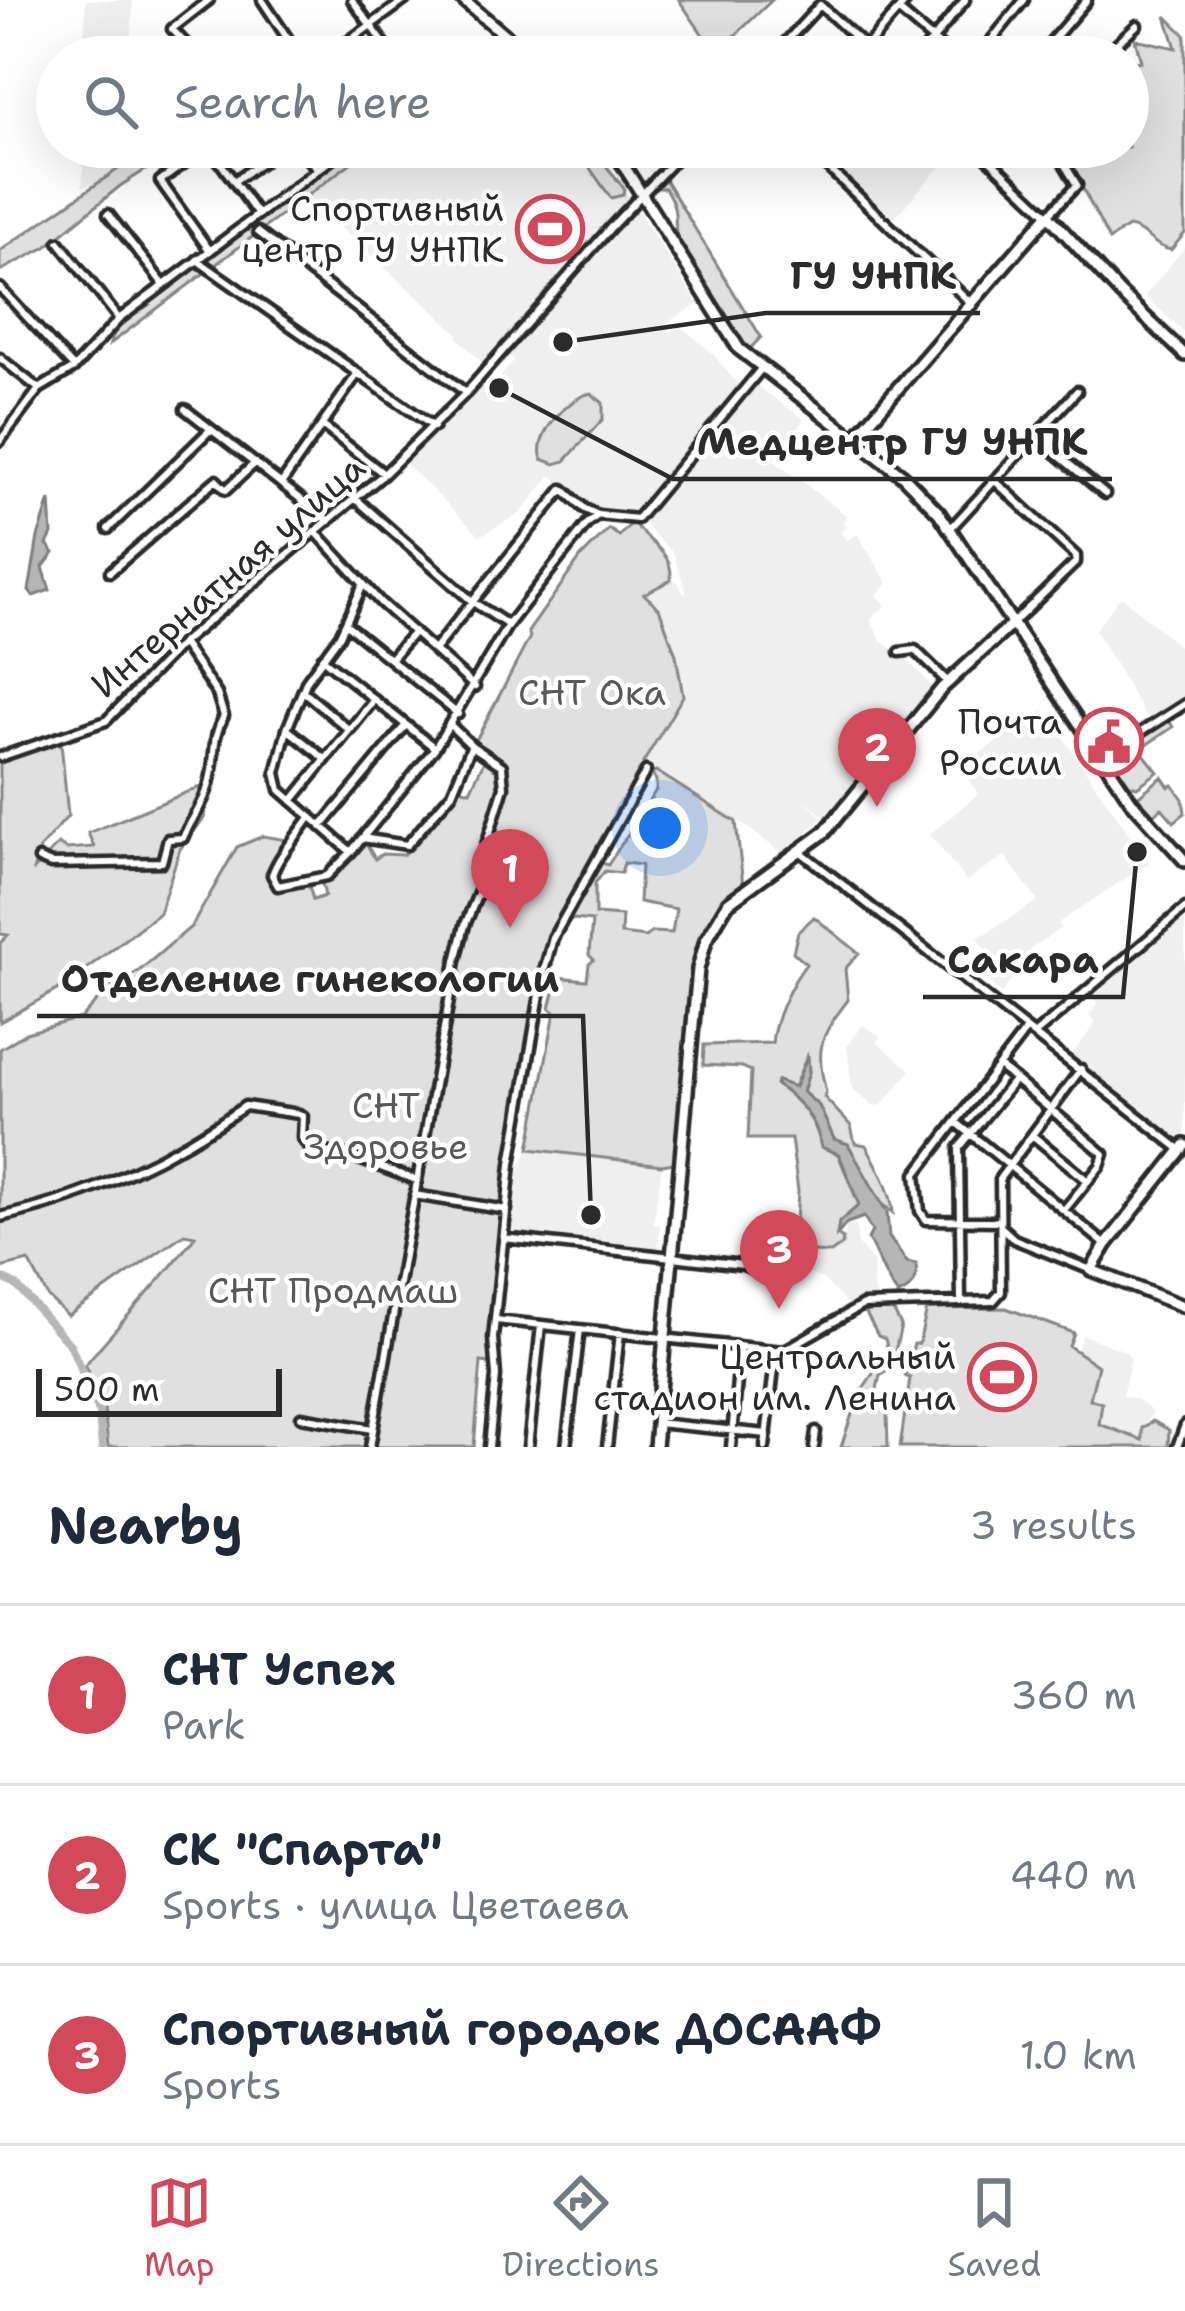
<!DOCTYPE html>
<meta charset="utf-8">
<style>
:root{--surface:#fff;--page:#f6f6f7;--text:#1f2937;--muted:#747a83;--line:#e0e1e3;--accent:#d1495b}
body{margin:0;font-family:"Shantell Sans",sans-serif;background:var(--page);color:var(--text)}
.scale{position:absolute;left:36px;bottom:30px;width:246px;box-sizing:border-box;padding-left:12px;border:6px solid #2b2b2b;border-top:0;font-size:33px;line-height:42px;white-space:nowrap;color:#2b2b2b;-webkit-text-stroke:9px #fff;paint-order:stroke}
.you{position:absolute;left:660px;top:828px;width:42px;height:42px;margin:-30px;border:9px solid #fff;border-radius:50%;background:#1a73e8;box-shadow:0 0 0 18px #1a73e833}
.badge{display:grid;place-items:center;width:78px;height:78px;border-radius:50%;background:var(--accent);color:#fff;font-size:39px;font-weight:700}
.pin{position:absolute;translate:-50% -99px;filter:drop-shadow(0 3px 6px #0008)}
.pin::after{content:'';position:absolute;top:63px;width:42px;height:36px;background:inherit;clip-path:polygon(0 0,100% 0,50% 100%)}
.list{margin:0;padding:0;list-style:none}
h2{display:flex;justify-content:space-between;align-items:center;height:156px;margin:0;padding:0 48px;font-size:51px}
h2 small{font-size:39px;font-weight:400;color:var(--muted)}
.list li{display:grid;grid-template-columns:78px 1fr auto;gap:36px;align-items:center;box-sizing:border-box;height:180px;padding:0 48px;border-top:3px solid var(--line)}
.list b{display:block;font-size:45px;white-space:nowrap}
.list p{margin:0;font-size:39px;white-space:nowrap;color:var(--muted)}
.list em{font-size:39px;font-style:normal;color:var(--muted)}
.icon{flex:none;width:66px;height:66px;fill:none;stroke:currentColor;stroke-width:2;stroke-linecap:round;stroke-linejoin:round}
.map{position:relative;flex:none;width:1185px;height:1447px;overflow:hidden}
.search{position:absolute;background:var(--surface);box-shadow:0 12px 48px #0002;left:36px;right:36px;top:36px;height:132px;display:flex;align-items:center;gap:30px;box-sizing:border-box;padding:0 42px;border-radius:66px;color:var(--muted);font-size:45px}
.sheet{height:696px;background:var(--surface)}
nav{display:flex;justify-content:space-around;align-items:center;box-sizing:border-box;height:168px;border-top:3px solid var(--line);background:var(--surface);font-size:33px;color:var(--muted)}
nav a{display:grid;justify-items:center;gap:6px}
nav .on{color:var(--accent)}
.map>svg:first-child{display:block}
</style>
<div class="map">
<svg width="1185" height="1447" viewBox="0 0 1185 1447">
<rect width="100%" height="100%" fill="#fff"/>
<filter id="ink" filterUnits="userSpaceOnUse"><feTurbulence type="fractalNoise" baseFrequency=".00833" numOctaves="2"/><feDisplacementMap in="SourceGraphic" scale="24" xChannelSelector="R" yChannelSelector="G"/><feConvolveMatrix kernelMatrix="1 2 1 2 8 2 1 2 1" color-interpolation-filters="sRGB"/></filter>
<g filter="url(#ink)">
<!-- built -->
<path fill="#efefef" d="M86 0H133L130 57H83Z
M84 147H134L136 155 95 184 82 186Z
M372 147H592L637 209 698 304 665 324 669 332 680 325 711 352 741 388 637 516 591 512 551 475 521 513 480 536 405 463 482 384 487 388 494 385 514 360 500 346 484 364 457 337 458 333 306 197Z
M817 147H953L956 149 894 218Z
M1185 247V333L1145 296Z
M754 384 804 419 773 460 847 516 843 521 847 526 840 533 848 540 857 534 888 583 877 595 886 605 870 619 882 642 905 657 936 691 830 822 803 798 822 818 783 854 741 823 643 764 683 696 670 637 644 594 671 580 678 582 683 593H687L673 553 640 521Z
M1121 596 1185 652V697L1155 716H1145L1095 630Z
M1044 710 1149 863 1058 923 1061 928 1030 949 1039 970 1037 972 1030 965 1014 976 1001 994 986 978 996 966 978 938 1038 901 1005 856 966 881 930 834 978 794 960 767Z
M1185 912V1140L1180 1146 1070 1057 1096 1023 1089 1016 1098 1003 1089 994Z
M863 1025 880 1036 877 1042 911 1070 882 1105 874 1106 852 1089 847 1046Z
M529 1150 662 1166 653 1224 660 1225 658 1251 512 1233 519 1168Z
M847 1225 856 1226 858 1244 874 1263 873 1288 878 1299 848 1305 823 1279 793 1268 795 1252 831 1254 841 1247Z
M1083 1335 1125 1351 1131 1359 1122 1396 1139 1400 1153 1413 1142 1428V1440L1098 1424 1075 1354Z"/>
<!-- green -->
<path fill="#e0e0e0" stroke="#868686" stroke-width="3" fill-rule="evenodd" d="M679 0H772L716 54Z
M1166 16 1185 35V233L1171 250C1153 247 1145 229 1128 227L1109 240 1078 179 1069 147H1128V63L1141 61 1135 39 1176 48Z
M136 147H152L155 164 120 186 46 247 0 271V251L137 156Z
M353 147H372L110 344 115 330Z
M575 147H591L624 188 623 195 611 198Z
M663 176 761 337 748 351 744 350C724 317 699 285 682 250 668 223 684 218 665 188H650Z
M591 393 603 403V419L565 461 555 464 542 459C533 435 568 398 591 393Z
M633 522C648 544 673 550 671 580L644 594 659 608 676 655 683 696 643 763 647 766 553 930 542 962 514 1106 490 1363 481 1362 474 1447H108L104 1408 85 1365C121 1321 161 1282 195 1236L184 1234 68 1316 48 1297 29 1261 0 1268V1049L26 1033 81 1018 109 988 139 971 192 926 237 847 263 836 288 840 266 872 277 887 308 882 313 900 325 896 321 879 338 871 365 842 375 859 382 854 403 855 426 832 457 787 470 791 487 755 474 744 530 637 528 632 581 557 609 529 619 536Z
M1167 718 1173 727 1140 749 1158 772 1137 787 1124 783 1106 757Z
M61 742 68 816 40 848 33 871 58 844 66 849 94 847 88 833 212 782 204 818 180 849 159 913 64 986 0 1022V943L8 935 0 934V761Z
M656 771 736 822 743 885 712 919 695 950 674 1163 662 1165 529 1149 555 1012 550 1008 558 977 587 980 589 964 594 960 589 955 592 921 574 919 566 923 565 920 597 861 608 865 656 790V780L651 774ZM624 863 641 865 639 902 676 909 672 933 652 932 645 937 621 934 622 916 595 914V883L605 871 621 873Z
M1162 777 1169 787 1173 785 1183 799 1185 813 1174 822 1162 808 1150 818 1135 799Z
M814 917 859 953 845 969 848 1000C821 1035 814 1048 826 1091L824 1097 851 1126 855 1143 866 1145C875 1161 893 1195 893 1213L876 1198 848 1144 834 1139 819 1106 803 1092 809 1072 807 1056 794 1087 778 1081 776 1085C799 1100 817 1121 821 1147L838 1154 859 1205 837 1235 843 1239 842 1245 831 1253 794 1251 798 1191 791 1139H748L751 1071 742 1067 703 1065 704 1045 772 1043C774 1019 791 983 806 964L793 952 798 932Z
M863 1308H892L901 1326 891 1368 880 1375 874 1404 887 1411 888 1447H841L858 1396 888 1351 885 1339 878 1336Z
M1006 1308 1074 1333 1069 1346 1098 1366 1090 1399 1102 1403 1099 1424 1142 1440V1428L1153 1421 1169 1430 1168 1447H900L910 1378 905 1376 914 1344H919L927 1309Z"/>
<!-- water -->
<path fill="#b6b6b6" stroke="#7e7e7e" stroke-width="3" d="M50 500 52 534 47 544 54 553 43 567 50 590 33 596 29 591 38 537Z
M808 1055 809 1072 803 1092 819 1106 834 1139 848 1144 887 1213 889 1237 907 1262 916 1264C918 1280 913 1289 898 1295 886 1280 877 1256 868 1239L872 1231 864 1217 847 1223 837 1235 839 1222 859 1205 839 1154 821 1147C818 1121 799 1099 776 1085L777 1081 795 1087Z"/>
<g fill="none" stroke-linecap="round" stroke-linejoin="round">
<!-- river -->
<path stroke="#b6b6b6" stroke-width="8" d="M0 1277 16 1285 71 1346 99 1413 102 1447"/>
<!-- minor casing -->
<g stroke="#2b2b2b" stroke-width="15">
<path id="minor" d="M262 0 300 57
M352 0 394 57
M899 11 953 57
M866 47 907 0
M198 57 172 29 209 0
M327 57 405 0
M466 57 503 33
M772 57 820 5 877 57
M919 57 965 0
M978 57 1024 0
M1038 57 1087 0
M1102 57 1137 25
M207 147 160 181 210 251
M294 147 319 169
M806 147 973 305
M976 147 1048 215 1077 185 1054 147
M217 158 258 215
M234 181 284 147
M108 214 164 285
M258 232 466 393
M59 242 119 319
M197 260 434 427
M0 288 74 368
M0 358 39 389
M185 409 329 521
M323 426 384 474
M1034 435 1105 494
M0 441 39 389 74 368 119 319 348 147
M994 480 1076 556V562L1013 623
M281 484 358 373
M356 499 473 602 508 625
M108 529 210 430
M950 529 1077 391
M316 532 381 603 475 687
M110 572 216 480 226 490 255 463
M363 585 340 635 307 680 287 729 276 773 280 790 351 852 435 748 508 625 587 524 598 515 637 519 761 369
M346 624 458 714
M434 650 563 489 585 509 598 515
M900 652 915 650 948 682
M322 658 435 748
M391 658 414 632
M304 692 347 728
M287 729 324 758
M0 757 106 721 182 643 384 474 466 393 611 227 687 147
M1102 757 1185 704
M292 801 373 701
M310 817C298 836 279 854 272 875L278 886 327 876 351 852
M321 827 405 726
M362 838 407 845 452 793 471 747
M801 852 1181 1150
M39 859 51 864 162 862 168 839 183 838C191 819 204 805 209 784 217 756 210 741 224 716L217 694 182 643
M1035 1034 1185 908
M1000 1067 1104 1154 1100 1166 1064 1210
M956 1122 1106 1245
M1032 1135 1088 1181
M414 1195 507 1210
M0 1217C88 1198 173 1157 245 1106L299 1114 303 1117 302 1138 311 1150 350 1156 416 1180
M999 1221 926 1220 920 1211 916 1174 1026 1030
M1002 1228 1014 1239 1091 1270
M504 1238 743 1265 763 1273
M961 1302 959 1148 1015 1079
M496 1320 783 1351 863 1305 993 1301 1001 1292 1000 1178 1081 1069
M301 1417 373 1429
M657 1423 767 1434
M370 1447 456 961 465 925 492 860 485 848 504 787 502 766 472 746 450 725
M489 1447 496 1376 493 1338 511 1164 544 971 553 938 646 771
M528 1447 541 1325
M566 1447 580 1329
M607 1447 620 1333
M731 1447 740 1347
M765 1447 776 1351
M814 1447 816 1431
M1177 1447 1185 1425"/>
</g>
<!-- major casing -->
<g stroke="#2b2b2b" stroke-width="18">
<path id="major" d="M463 0 531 57
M612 147 739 349 903 476 939 513 1131 801 1185 861
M854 439 1048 215 1120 293 1185 355
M1185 1145 1106 1245 1091 1270 1185 1307
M655 1447 698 969 706 940 728 903 825 832 942 688 1013 623"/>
</g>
<!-- minor -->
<use href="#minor" stroke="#fff" stroke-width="6"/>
<!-- major -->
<use href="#major" stroke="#fff" stroke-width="9"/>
</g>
</g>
<!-- icons -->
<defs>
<g id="stadium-ring" transform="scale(3.45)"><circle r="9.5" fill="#fff" stroke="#d1495b" stroke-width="1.5"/><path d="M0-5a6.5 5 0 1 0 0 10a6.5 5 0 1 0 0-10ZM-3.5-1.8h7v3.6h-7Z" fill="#d1495b"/></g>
<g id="civic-ring" transform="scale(3.45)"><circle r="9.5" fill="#fff" stroke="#d1495b" stroke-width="1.5"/><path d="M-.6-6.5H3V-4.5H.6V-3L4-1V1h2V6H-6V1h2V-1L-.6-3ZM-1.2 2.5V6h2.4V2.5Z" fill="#d1495b"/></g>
</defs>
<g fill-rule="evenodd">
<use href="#stadium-ring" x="550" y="229"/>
<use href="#civic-ring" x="1109" y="742"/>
<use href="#stadium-ring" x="1002" y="1377"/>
</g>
<g text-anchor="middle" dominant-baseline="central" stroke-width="9" stroke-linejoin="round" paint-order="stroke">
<!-- poi labels -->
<g font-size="36" fill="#2b2b2b" stroke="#fff" text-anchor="end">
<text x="504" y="208">Спортивный<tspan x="504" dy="41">центр ГУ УНПК</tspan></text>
<text x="1062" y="721">Почта<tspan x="1062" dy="41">России</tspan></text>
<text x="956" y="1356">Центральный<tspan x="956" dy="41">стадион им. Ленина</tspan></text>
</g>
<!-- street labels -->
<g font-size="36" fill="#2b2b2b" stroke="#fff">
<text transform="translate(228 576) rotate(-41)">Интернатная улица</text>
</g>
<!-- park labels -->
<g font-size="36" fill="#585858" stroke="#fff">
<text x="592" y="692">СНТ Ока</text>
<text x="386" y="1105">СНТ<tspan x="386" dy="41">Здоровье</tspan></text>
<text x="333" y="1290">СНТ Продмаш</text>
</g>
</g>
<!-- callouts -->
<path fill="none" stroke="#2b2b2b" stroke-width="4.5" d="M563 342L766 313H980M499 388L673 479H1112M1137 852L1123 997H923M591 1215L583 1016H37"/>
<g fill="#2b2b2b" stroke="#fff" stroke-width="4.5">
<circle cx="563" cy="342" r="12"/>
<circle cx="499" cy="388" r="12"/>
<circle cx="1137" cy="852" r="12"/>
<circle cx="591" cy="1215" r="12"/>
</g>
<g font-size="39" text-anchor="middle" font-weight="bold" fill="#2b2b2b" stroke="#fff" stroke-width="9" stroke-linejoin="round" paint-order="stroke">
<text x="873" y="289">ГУ УНПК</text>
<text x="892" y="455">Медцентр ГУ УНПК</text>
<text x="1023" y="973">Сакара</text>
<text x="310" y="992">Отделение гинекологии</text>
</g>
</svg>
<div class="scale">500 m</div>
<div class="you"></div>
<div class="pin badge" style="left:510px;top:928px">1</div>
<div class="pin badge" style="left:877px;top:807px">2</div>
<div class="pin badge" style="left:779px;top:1309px">3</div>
<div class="search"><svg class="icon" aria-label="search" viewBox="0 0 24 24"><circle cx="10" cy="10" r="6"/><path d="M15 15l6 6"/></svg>Search here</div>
</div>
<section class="sheet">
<h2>Nearby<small>3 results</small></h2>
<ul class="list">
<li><span class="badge">1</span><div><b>СНТ Успех</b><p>Park</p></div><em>360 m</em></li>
<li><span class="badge">2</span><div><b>СК &quot;Спарта&quot;</b><p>Sports · улица Цветаева</p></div><em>440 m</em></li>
<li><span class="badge">3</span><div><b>Спортивный городок ДОСААФ</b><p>Sports</p></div><em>1.0 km</em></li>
</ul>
</section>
<nav>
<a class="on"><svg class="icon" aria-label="map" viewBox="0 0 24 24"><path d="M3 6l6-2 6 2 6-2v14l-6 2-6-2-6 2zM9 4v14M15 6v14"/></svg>Map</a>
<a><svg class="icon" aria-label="directions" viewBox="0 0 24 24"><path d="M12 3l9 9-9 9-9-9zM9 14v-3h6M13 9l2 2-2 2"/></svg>Directions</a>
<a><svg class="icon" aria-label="saved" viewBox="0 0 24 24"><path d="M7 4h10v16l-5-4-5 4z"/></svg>Saved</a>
</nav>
